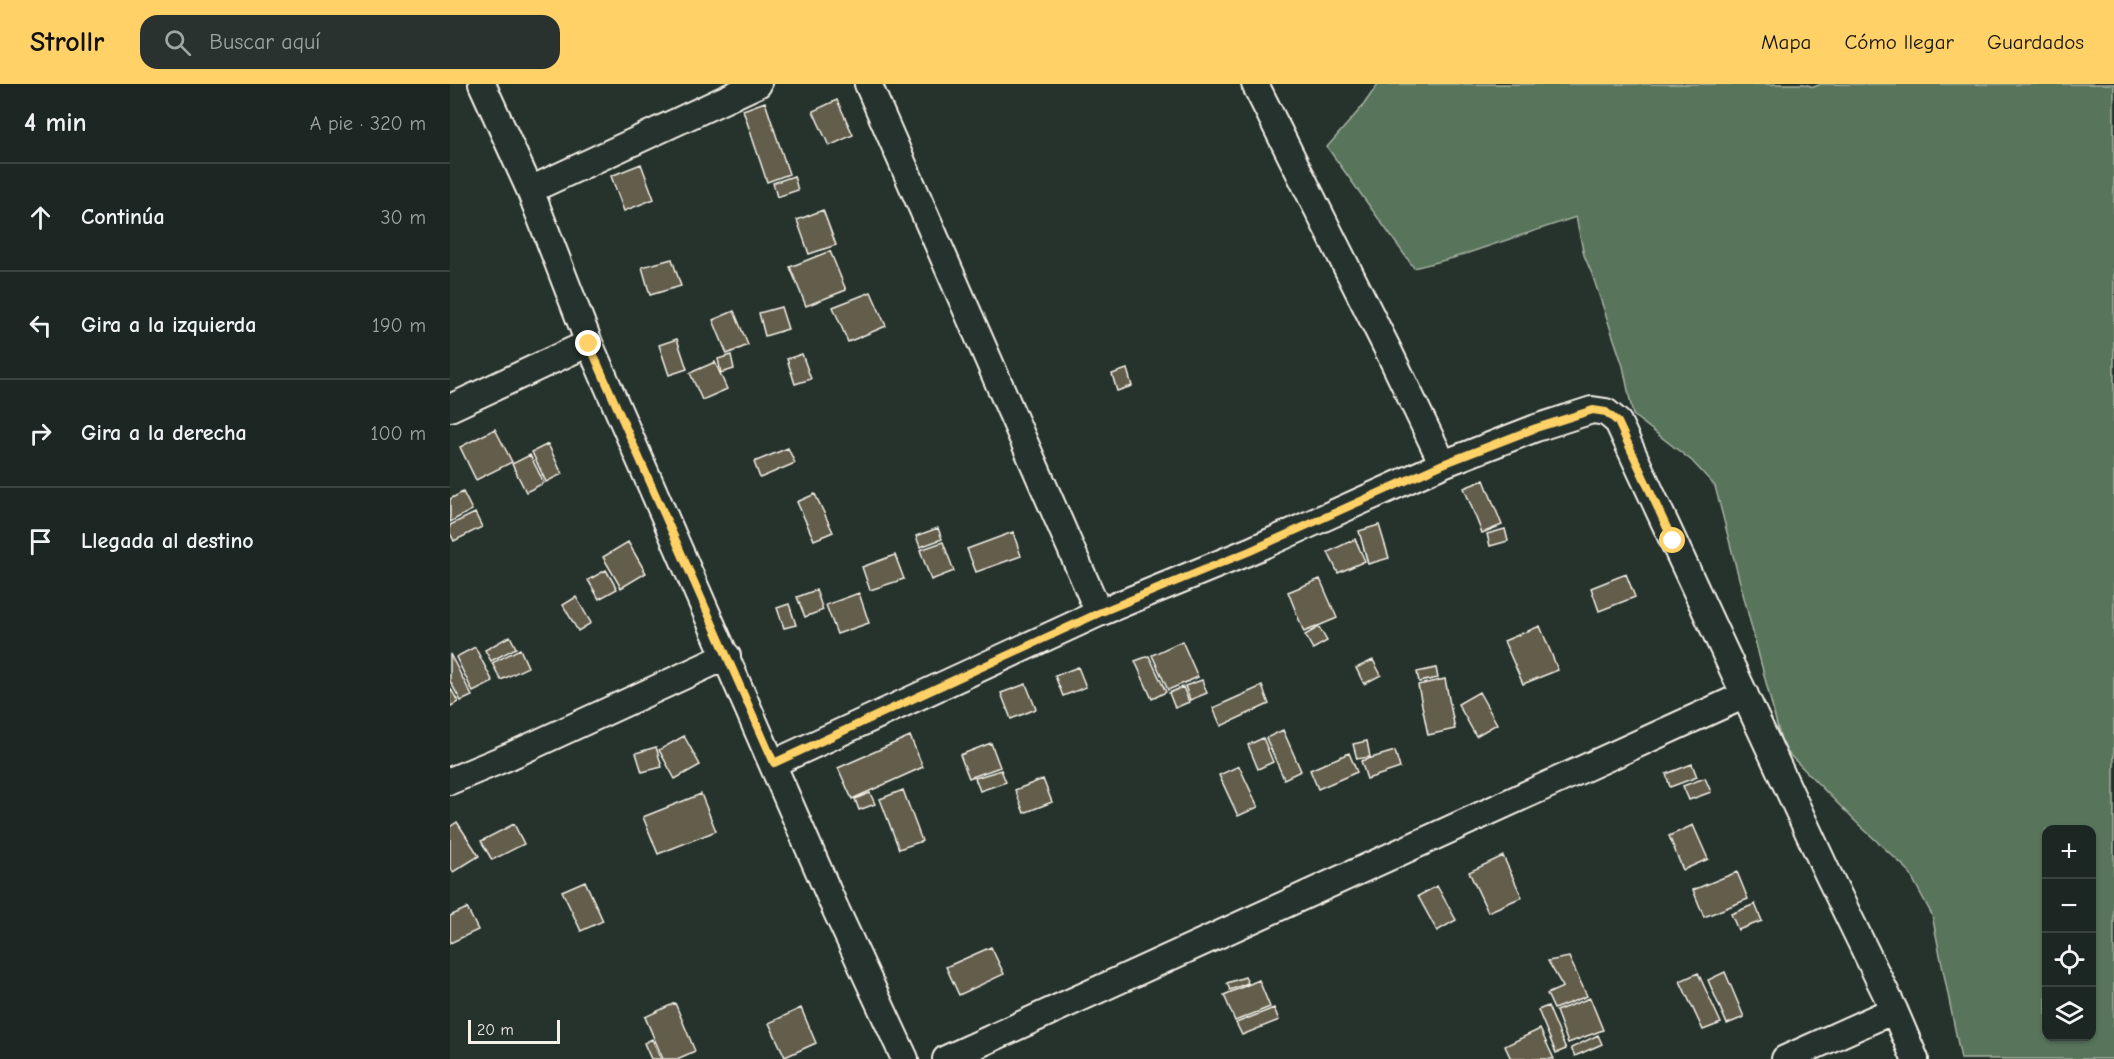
<!DOCTYPE html>
<html lang="es">
<meta charset="utf-8">
<style>
:root{--surface:#1c2622;--page:#29322f;--text:#f1f3f6;--muted:#a0a5a5;--line:#3a4340;--accent:#ffd166}
body{margin:0;font-family:"Comic Neue",sans-serif;background:var(--page);color:var(--text)}
.controls{position:absolute;right:18px;bottom:18px;display:grid;overflow:hidden;border-radius:12px;box-shadow:0 2px 4px #0004}
.controls button{width:54px;height:54px;display:grid;place-items:center;padding:0;border:0;border-bottom:2px solid var(--line);background:var(--surface);color:var(--text);font:30px sans-serif}
.scale{position:absolute;left:18px;bottom:15px;width:92px;box-sizing:border-box;padding-left:6px;border:3px solid #f4f1e8;border-top:0;font-size:16px;line-height:21px;white-space:nowrap;color:#f4f1e8;-webkit-text-stroke:4px #26332d;paint-order:stroke}
.stop{position:absolute;width:18px;height:18px;margin:-14px;border:4px solid #ffd166;border-radius:50%;background:#fff}
.stop.end{background:#ffd166;border-color:#fff;box-shadow:0 2px 6px #0008}
.list{margin:0;padding:0;list-style:none}
h2{display:flex;justify-content:space-between;align-items:center;height:78px;margin:0;padding:0 24px;font-size:26px}
h2 small{font-size:20px;font-weight:400;color:var(--muted)}
.list li{display:grid;grid-template-columns:39px 1fr auto;gap:18px;align-items:center;box-sizing:border-box;height:108px;padding:0 24px;border-top:2px solid var(--line)}
.list b{display:block;font-size:22px;white-space:nowrap}
.list em{font-size:20px;font-style:normal;color:var(--muted)}
.icon{flex:none;width:33px;height:33px;fill:none;stroke:currentColor;stroke-width:2;stroke-linecap:round;stroke-linejoin:round}
.map{position:relative;flex:none;width:1664px;height:975px;overflow:hidden}
header{display:flex;align-items:center;gap:36px;box-sizing:border-box;height:84px;padding:0 30px;background:var(--accent);color:#111}
header strong{font-size:28px}
nav{display:flex;gap:33px;margin-inline-start:auto;font-size:21px}
.search{width:420px;height:54px;background:var(--page);display:flex;align-items:center;gap:15px;box-sizing:border-box;padding:0 21px;border-radius:18px;color:var(--muted);font-size:22px}
main{display:flex}
aside{flex:1;background:var(--surface)}
.map>svg:first-child{display:block}
</style>
<header>
<strong>Strollr</strong>
<div class="search"><svg class="icon" aria-label="search" viewBox="0 0 24 24"><circle cx="10" cy="10" r="6"/><path d="M15 15l6 6"/></svg>Buscar aquí</div>
<nav><a>Mapa</a><a>Cómo llegar</a><a>Guardados</a></nav>
</header>
<main>
<aside>
<h2>4 min<small>A pie · 320 m</small></h2>
<ul class="list">
<li><svg class="icon" aria-label="ahead" viewBox="0 0 24 24"><path d="M12 20V5M6 11l6-6 6 6"/></svg><div><b>Continúa</b></div><em>30 m</em></li>
<li><svg class="icon" aria-label="left" viewBox="0 0 24 24"><path d="M17 20v-9H6M10 6l-5 5 5 5"/></svg><div><b>Gira a la izquierda</b></div><em>190 m</em></li>
<li><svg class="icon" aria-label="right" viewBox="0 0 24 24"><path d="M7 20v-9h11M14 6l5 5-5 5"/></svg><div><b>Gira a la derecha</b></div><em>100 m</em></li>
<li><svg class="icon" aria-label="arrive" viewBox="0 0 24 24"><path d="M6 21V4h12l-3 4 3 4H6"/></svg><div><b>Llegada al destino</b></div></li>
</ul>
</aside>
<div class="map">
<svg width="1664" height="975" viewBox="0 0 1664 975">
<rect width="100%" height="100%" fill="#26332d"/>
<filter id="ink" filterUnits="userSpaceOnUse"><feTurbulence type="fractalNoise" baseFrequency=".0167" numOctaves="2"/><feDisplacementMap in="SourceGraphic" scale="12" xChannelSelector="R" yChannelSelector="G"/><feConvolveMatrix kernelMatrix="1 2 1 2 8 2 1 2 1" color-interpolation-filters="sRGB"/></filter>
<g filter="url(#ink)">
<!-- green -->
<path fill="#58745b" stroke="#a6b2a2" stroke-width="1.5" fill-rule="evenodd" d="M928 0H1354L1364 3 1371 0H1664V975H1511L1482 831 1458 786 1406 738 1333 664 1265 402 1242 377 1183 331 1173 282 1142 190 1134 171 1126 133 1003 174 964 184 877 63 912 23ZM1596 746H1642V952H1596Z"/>
<!-- building -->
<path fill="#635d4b" stroke="#f4f1e8" stroke-width="1.5" d="M387 16 403 51 379 62 363 27Z
M315 18 339 90 317 98 293 26Z
M191 80 204 115 174 127 161 92Z
M344 92 348 106 327 113 323 99Z
M373 126 386 161 359 170 347 136Z
M380 167 396 206 356 222 340 183Z
M222 175 231 202 200 211 192 183Z
M421 208 436 242 398 258 383 223Z
M331 223 338 245 315 252 309 229Z
M284 227 298 261 277 270 263 236Z
M227 255 237 285 219 291 209 261Z
M352 270 361 295 345 300 337 275Z
M281 271 284 285 271 289 268 275Z
M265 278 277 305 252 316 240 289Z
M677 285 682 302 667 307 662 290Z
M45 345 62 378 26 396 10 363Z
M98 360 112 390 96 398 82 368Z
M338 364 345 379 310 394 304 378Z
M80 371 94 399 76 408 62 380Z
M1034 396 1052 441 1032 449 1014 404Z
M13 408 22 426 0 438V415Z
M365 410 383 448 364 456 347 418Z
M25 429 32 443 4 457 0 449V441Z
M929 441 939 474 918 480 909 447Z
M488 444 492 455 470 463 466 452Z
M1055 445 1058 457 1040 462 1037 450Z
M563 448 571 472 526 488 517 465Z
M905 455 915 477 888 489 878 468Z
M178 458 196 489 171 504 153 473Z
M493 458 504 487 481 496 470 466Z
M445 471 454 495 420 506 412 483Z
M156 486 167 505 149 515 138 496Z
M1176 490 1185 513 1149 527 1141 504Z
M870 495 887 534 854 548 838 508Z
M366 506 373 526 355 533 347 513Z
M409 509 419 539 387 550 376 521Z
M126 513 141 539 128 547 113 521Z
M339 520 346 541 334 544 327 524Z
M1090 542 1108 586 1073 600 1054 557Z
M869 543 877 557 863 565 855 551Z
M60 552 66 564 41 577 35 566Z
M732 557 748 593 718 606 702 571Z
M25 563 43 598 23 608 6 573Z
M70 565 78 583 51 596 42 579Z
M0 570 22 612 11 617 0 597Z
M699 572 716 608 702 615 685 577Z
M923 576 931 591 914 600 906 584Z
M628 583 636 603 613 612 605 592Z
M986 584 988 594 969 598 967 588Z
M995 595 1005 645 978 651 968 601Z
M752 596 757 609 740 616 735 602Z
M576 600 586 625 561 635 551 609Z
M812 602 819 620 771 642 763 624Z
M0 603 8 618 1 622 0 621Z
M733 603 739 618 725 624 719 609Z
M1029 608 1047 640 1026 652 1008 620Z
M833 646 851 687 834 695 816 654Z
M234 652 250 681 225 695 209 666Z
M460 652 473 683 402 715 388 684Z
M813 654 823 678 808 685 798 661Z
M917 657 920 673 907 675 903 660Z
M541 659 550 683 519 694 510 671Z
M206 663 212 683 192 688 186 669Z
M945 667 950 684 917 695 911 677Z
M899 669 907 688 868 705 860 686Z
M1242 680 1247 693 1220 703 1216 690Z
M789 682 808 723 788 732 769 691Z
M551 686 556 698 530 707 525 694Z
M1255 694 1261 708 1239 716 1233 702Z
M593 695 602 718 574 729 565 706Z
M453 706 472 757 449 765 430 715Z
M420 709 425 720 409 726 405 715Z
M251 710 266 747 208 770 193 733Z
M7 738 29 772 3 788 0 783V743Z
M64 740 74 760 42 776 31 757Z
M1243 741 1258 775 1233 786 1219 752Z
M1053 772 1072 813 1038 828 1019 788Z
M1287 788 1298 815 1254 833 1243 806Z
M135 797 153 837 131 847 112 807Z
M987 802 1006 836 987 847 968 812Z
M1305 820 1312 837 1288 846 1281 830Z
M17 824 28 846 0 859V832Z
M541 863 554 890 509 911 496 883Z
M1119 873 1137 912 1104 925 1097 910 1113 903 1098 877Z
M1275 888 1294 933 1277 940 1258 896Z
M1248 889 1271 939 1253 946 1230 897Z
M795 893 798 899 780 906 777 899Z
M809 896 820 923 785 937 774 911Z
M1140 914 1153 946 1118 959 1106 927Z
M225 919 245 967 227 975H213L195 933Z
M1098 922 1116 965 1106 969 1088 926Z
M351 924 366 959 335 973 319 939Z
M824 924 829 936 792 951 786 939Z
M1090 945 1104 975H1061L1055 962Z
M1148 951 1152 960 1125 972 1121 964Z
M202 955 211 975H201L194 959Z"/>
<g fill="none" stroke-linecap="round" stroke-linejoin="round">
<!-- street casing -->
<g stroke="#f4f1e8" stroke-width="30">
<path id="street" d="M32 0 80 106 139 259 385 824 455 975
M418 0 649 529
M805 0 939 268 993 380
M80 106 308 0
M0 324 139 259
M324 679 649 529 800 467 993 380 1086 344 1142 326 1156 328 1168 338 1376 786 1444 926 1465 975
M0 697 60 672 277 572
M496 975 1295 611
M1335 975 1444 926"/>
</g>
<!-- street -->
<use href="#street" stroke="#26332d" stroke-width="26"/>
</g>
</g>
<g fill="none" stroke-linecap="round" stroke-linejoin="round" filter="url(#ink)">
<!-- route -->
<path stroke="#ffd166" stroke-width="8" d="M139 260 324 679 649 529 800 467 993 380 1086 344 1143 326 1156 328 1168 338 1223 457"/>
</g>
</svg>
<div class="controls">
<button>+</button>
<button>−</button>
<button><svg class="icon" aria-label="locate" viewBox="0 0 24 24"><circle cx="12" cy="12" r="6"/><path d="M12 2v4M12 18v4M2 12h4M18 12h4"/></svg></button>
<button><svg class="icon" aria-label="layers" viewBox="0 0 24 24"><path d="M12 4l9 5-9 5-9-5zM3 14l9 5 9-5"/></svg></button>
</div>
<div class="scale">20 m</div>
<div class="stop" style="left:1223px;top:457px"></div>
<div class="stop end" style="left:139px;top:260px"></div>
</div>
</main>
